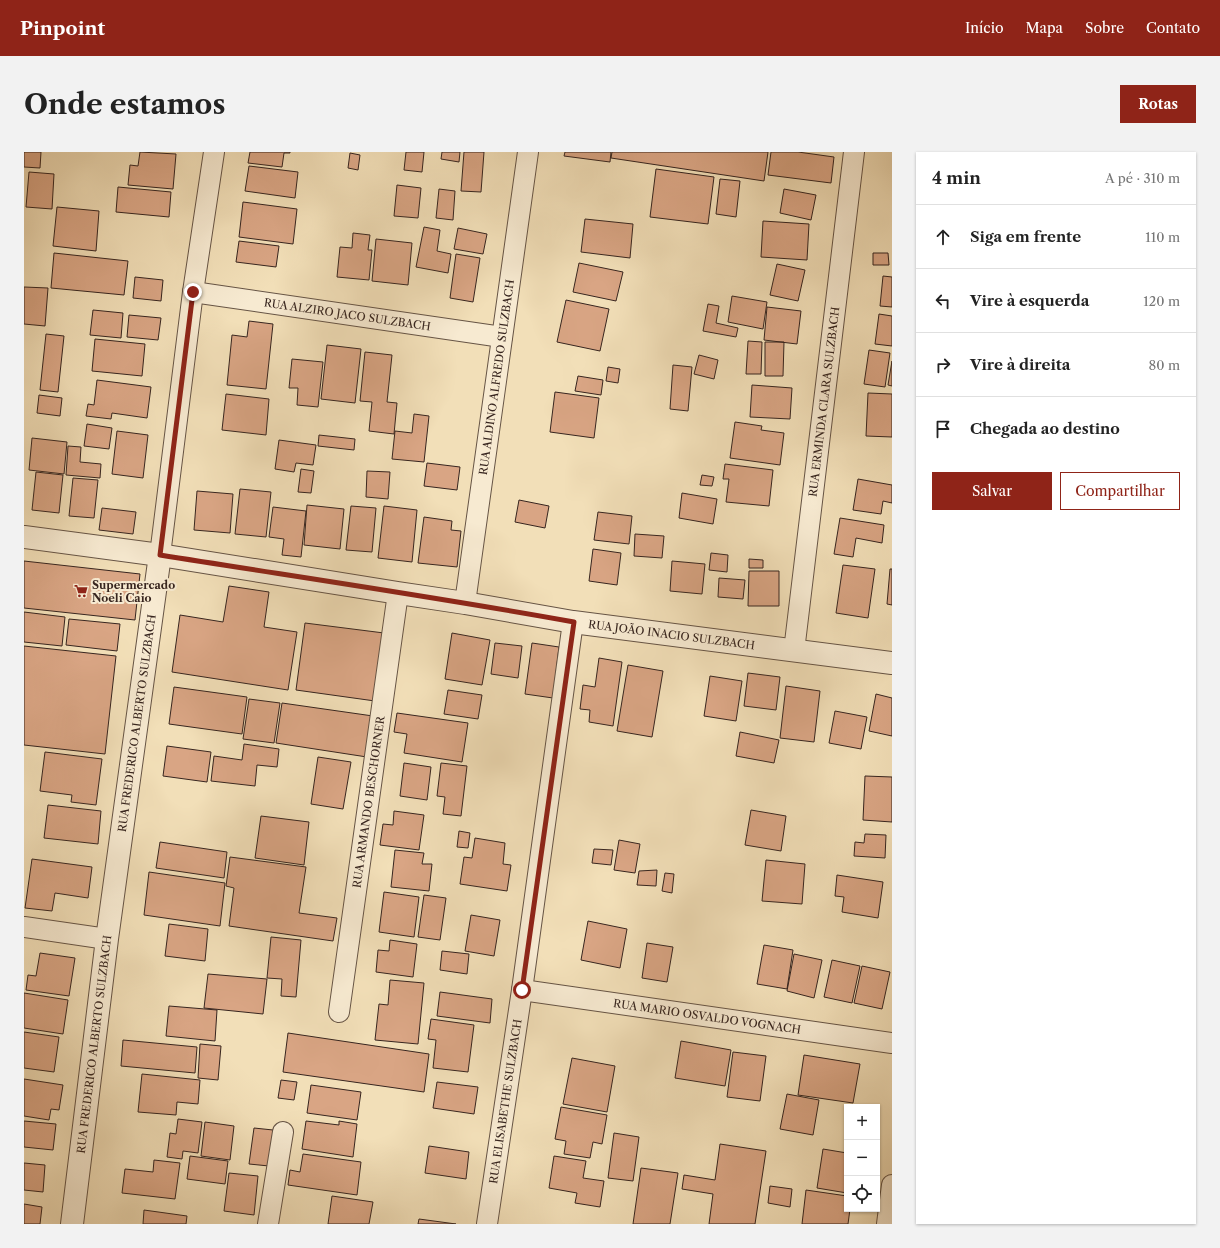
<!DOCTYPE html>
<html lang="pt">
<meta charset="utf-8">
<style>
:root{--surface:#fff;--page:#f2f2f2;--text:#222;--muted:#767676;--line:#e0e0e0;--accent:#8f2418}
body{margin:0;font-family:"Libre Caslon Text",serif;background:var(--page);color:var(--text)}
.controls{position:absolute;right:12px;bottom:12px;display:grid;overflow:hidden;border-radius:0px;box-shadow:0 1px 3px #0004}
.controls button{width:36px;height:36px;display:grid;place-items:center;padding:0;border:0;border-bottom:1px solid var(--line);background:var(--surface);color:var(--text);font:20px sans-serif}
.stop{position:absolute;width:12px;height:12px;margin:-9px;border:3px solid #8f2418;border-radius:50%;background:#fff}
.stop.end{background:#8f2418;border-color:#fff;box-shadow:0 1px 4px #0008}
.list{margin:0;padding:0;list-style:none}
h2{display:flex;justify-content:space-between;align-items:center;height:52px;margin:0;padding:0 16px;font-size:17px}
h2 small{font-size:13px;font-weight:400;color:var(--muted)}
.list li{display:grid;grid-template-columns:26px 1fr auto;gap:12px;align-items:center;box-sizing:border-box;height:64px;padding:0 16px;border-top:1px solid var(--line)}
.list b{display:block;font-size:15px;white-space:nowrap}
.list em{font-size:13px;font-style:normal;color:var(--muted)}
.actions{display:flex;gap:8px;padding:12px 16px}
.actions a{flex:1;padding:9px 0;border:1px solid var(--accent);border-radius:0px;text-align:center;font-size:14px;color:var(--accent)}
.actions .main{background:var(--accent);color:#fff}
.icon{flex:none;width:22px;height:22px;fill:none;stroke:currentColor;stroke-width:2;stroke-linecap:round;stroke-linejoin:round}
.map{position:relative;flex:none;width:868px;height:1072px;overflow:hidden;border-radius:0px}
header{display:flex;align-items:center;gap:24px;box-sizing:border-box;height:56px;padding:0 20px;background:var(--accent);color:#fff}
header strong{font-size:19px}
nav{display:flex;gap:22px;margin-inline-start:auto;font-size:14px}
.intro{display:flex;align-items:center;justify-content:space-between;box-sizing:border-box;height:96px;padding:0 24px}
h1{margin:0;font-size:28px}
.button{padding:10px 18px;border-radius:0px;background:var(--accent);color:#fff;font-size:14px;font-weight:700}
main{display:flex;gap:24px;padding:0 24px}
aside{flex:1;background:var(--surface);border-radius:0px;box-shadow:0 1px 3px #0004}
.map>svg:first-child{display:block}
</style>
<header>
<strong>Pinpoint</strong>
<nav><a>Início</a><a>Mapa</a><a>Sobre</a><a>Contato</a></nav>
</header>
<div class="intro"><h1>Onde estamos</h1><a class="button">Rotas</a></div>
<main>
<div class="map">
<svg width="868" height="1072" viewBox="0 0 868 1072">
<rect width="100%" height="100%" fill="#f2dfb8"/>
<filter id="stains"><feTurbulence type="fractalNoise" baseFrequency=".005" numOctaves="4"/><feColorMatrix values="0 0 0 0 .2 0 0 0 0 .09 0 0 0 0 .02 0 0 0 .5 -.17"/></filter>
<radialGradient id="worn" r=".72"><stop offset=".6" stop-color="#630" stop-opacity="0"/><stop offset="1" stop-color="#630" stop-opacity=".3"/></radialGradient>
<!-- building -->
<path fill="#d9a584" stroke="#37251f" d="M0 0H17L16 16 0 15Z
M116 0 152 2 149 37 104 33 106 13 114 14Z
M226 0H266V1H260L258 15 224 11Z
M382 0H400L398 20 380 18Z
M418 0H436L435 10 417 7Z
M440 0H460L457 40 437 39Z
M541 0H587L586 10 540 4Z
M588 0H744L740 29 587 6Z
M747 0H774L810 5 807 31 744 23Z
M326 1 336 3 334 18 324 16Z
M225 14 274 20 271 46 221 39Z
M632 17 690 25 684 72 626 65Z
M5 20 30 22 28 57 2 55Z
M696 27 716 29 712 65 692 62Z
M373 33 397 36 394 66 370 64Z
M94 35 147 40 145 65 92 60Z
M415 37 431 39 429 68 412 66Z
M760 37 792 43 787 68 756 61Z
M219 50 273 57 269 92 215 85Z
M33 55 75 59 72 99 29 94Z
M561 67 609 72 606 106 557 100Z
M739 69 785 72 783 108 737 105Z
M400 75 416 78 413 99 427 102 424 121 392 115Z
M434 76 463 82 459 102 430 97Z
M329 81 346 83 344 98H348L345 128 313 125 316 95 328 96Z
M352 87 388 91 384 133 348 129Z
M215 89 255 94 252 115 212 110Z
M30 101 104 109 100 143 27 136Z
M849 101H864L865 113H849Z
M432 102 456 106 449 150 426 146Z
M555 111 599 120 592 149 549 140Z
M753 112 781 118 774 149 746 143Z
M859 124 868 125V155L856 154Z
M111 125 139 128 137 149 109 146Z
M0 135 24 136 21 174 0 172Z
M708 144 743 150 739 177 704 170Z
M542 148 585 157 576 199 533 190Z
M684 152 695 154 692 171 714 176 712 185 679 179Z
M743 155 777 159 773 192 740 188Z
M69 158 99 161 97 186 66 183Z
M855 162 868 164V194L851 192Z
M105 163 137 166 134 188 103 185Z
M225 169 249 172 242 237 203 233 208 183 223 185Z
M22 182 40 184 34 240 16 238Z
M71 187 121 192 118 224 68 219Z
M724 189 738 190 737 222H722Z
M741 190H760L759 224H741Z
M303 193 337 197 331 251 297 247Z
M845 198 866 201 861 235 840 232Z
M341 200 368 203 363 250 373 251 370 282 345 279 348 250 336 249Z
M675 203 694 208 690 227 670 222Z
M268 207 299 210 294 255 273 253 274 236H265Z
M868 209V234L864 233Z
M649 213 668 215 664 259 646 257Z
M584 215 596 217 594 231 582 229Z
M554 224 579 228 577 243 551 239Z
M73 228 127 235 123 266 88 261 87 267 62 264 64 252 70 253Z
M728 233 768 236 766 267 726 265Z
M531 240 575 246 570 286 526 280Z
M844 241 868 242V285L842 284Z
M202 242 245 247 242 283 198 278Z
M15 243 38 246 36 264 13 261Z
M390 262 405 264 400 310 368 307 371 279 388 281Z
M711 270 738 274 737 278 760 281 756 313 706 306Z
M63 272 88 276 85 297 60 294Z
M93 279 124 283 119 326 88 322Z
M295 283 331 287 330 298 294 294Z
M8 286 43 290 40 322 5 318Z
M255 288 292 293 289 313 272 311 270 320 251 317Z
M44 294 57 295 56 310 77 312 76 326 42 323Z
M403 311 436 315 433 338 400 334Z
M701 312 749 318 745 354 702 350 705 327H699Z
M277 317 290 319 287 341 274 340Z
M343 319 366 320 364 347 342 345Z
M12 320 39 323 35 361 8 358Z
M678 323 690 325 688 334 676 333Z
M49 326 74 328 70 366 45 364Z
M834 327 868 333V351L859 349 857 362 829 358Z
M216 337 247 340 242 385 211 382Z
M173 339 209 342 206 381 170 378Z
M658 341 693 347 689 372 655 366Z
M495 348 525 354 521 376 491 370Z
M283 353 320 357 316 397 280 393Z
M327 354 352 356 348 400 322 398Z
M360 354 393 358 388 410 354 406Z
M249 355 282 359 277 405 258 403 260 387 245 385Z
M78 356 112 360 109 382 75 378Z
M574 360 608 364 605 392 570 388Z
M400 365 428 369 427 378 437 379 433 415 394 411Z
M816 366 860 373 858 391 832 386 829 405 810 402Z
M611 382 640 384 638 406 610 404Z
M569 397 597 401 593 433 565 429Z
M687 401 704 403 703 420 685 418Z
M725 407 739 408V416H725Z
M0 409 116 422 111 468 0 456Z
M648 409 681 412 678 442 646 439Z
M819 413 851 417 844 466 812 461Z
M866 417H868V453L863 452Z
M725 419H755V454H724Z
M695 426 721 428 719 447 694 445Z
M205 434 245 440 240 475 273 480 264 538 148 520 156 463 199 470Z
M0 460 41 465 38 494 0 490Z
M45 467 96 472 93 499 42 493Z
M281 471 360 481 351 549 272 538Z
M428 481 466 488 458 533 421 527Z
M471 491 498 494 494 526 467 522Z
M508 491 535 495 529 546 501 542Z
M0 494 92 504 81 602 0 593Z
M575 506 598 510 589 574 565 570 566 558 556 557 559 533 571 535Z
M604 513 639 519 628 585 593 579Z
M724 521 756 525 752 558 720 554Z
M686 524 718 529 712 569 680 564Z
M762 534 796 539 790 590 756 586Z
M150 535 223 545 218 582 145 572Z
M424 538 458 543 454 567 420 562Z
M852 542 868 546V584L845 579Z
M225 547 256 551 250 591 219 587Z
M258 551 349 564 343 605 252 591Z
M811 559 843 565 837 597 805 591Z
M373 561 444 571 438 610 380 601 383 582 370 580Z
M716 580 755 588 750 611 712 604Z
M220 592 255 597 253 615 233 613 231 634 187 629 190 604 218 608Z
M143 594 187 600 183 630 139 624Z
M21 600 78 607 72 653 47 650 48 643 16 639Z
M294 605 327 610 319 657 287 652Z
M380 611 407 615 403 648 376 644Z
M417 611 443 614 437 664 419 662 421 645 413 644Z
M841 624 868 625V670L839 668Z
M24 653 77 659 74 692 20 686Z
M727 658 762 664 757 699 721 693Z
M370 659 400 663 395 698 356 693 359 672 369 673Z
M237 664 285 670 280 713 231 706Z
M435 679 446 681 444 696 433 695Z
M841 682 862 683 861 706 830 704 831 690 840 691Z
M451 686 481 691 479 712 487 713 483 739 436 732 440 705 448 706Z
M595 688 616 692 611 721 590 718Z
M136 690 203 700 200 726 132 716Z
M570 697 589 698 587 713 568 711Z
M371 698 400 701 398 712H408L405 739 367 735Z
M206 705 282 715 275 761 313 766 309 789 205 774 210 736 202 734Z
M8 707 68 715 64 746 31 741 28 759 1 756Z
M742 708 781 712 778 752 738 749Z
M633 718 632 734 613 733 615 719Z
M125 720 201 731 196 774 120 763Z
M641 721 650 722 648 741 638 739Z
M813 723 859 730 854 766 818 760 820 745 811 744Z
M360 740 395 745 390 785 355 780Z
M400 743 422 746 416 788 394 785Z
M447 763 476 768 470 804 441 799Z
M564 769 603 777 596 816 557 808Z
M145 772 184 777 181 809 141 804Z
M247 785 277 788 272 845 257 844 258 827 243 826Z
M366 788 393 792 389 825 352 820 354 798 365 799Z
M623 791 649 795 643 830 618 826Z
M740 793 769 798 763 837 733 832Z
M418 799 445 802 443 822 416 818Z
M16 801 51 806 45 844 2 838 4 823 12 824Z
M770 802 798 808 790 846 763 839Z
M808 808 836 814 828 851 800 845Z
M838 814 866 820 858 857 830 851Z
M184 822 243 827 239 862 180 856Z
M366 828 400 831 394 892 351 888 355 852 364 853Z
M416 840 468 847 466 871 413 864Z
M0 841 44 848 39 882 0 876Z
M145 854 193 858 191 889 142 884Z
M407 867 450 873 444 920 409 916 412 888 404 887Z
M0 880 35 885 30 920 0 916Z
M264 881 405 902 400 940 259 920Z
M99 888 173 895 171 921 97 914Z
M657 889 707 898 701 934 651 926Z
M176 892 197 894 194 928 174 926Z
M709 900 742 904 736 949 703 945Z
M780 903 836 912 829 951 774 943Z
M548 906 591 914 583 960 539 952Z
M118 922 176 928 174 952 153 950 152 963 114 960Z
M0 927 39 933 35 958 27 957 25 968 0 964Z
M257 928 273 930 270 948 254 946Z
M413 930 454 935 450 962 409 956Z
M287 933 337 940 333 968 283 961Z
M763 942 795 948 789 983 756 977Z
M537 955 583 963 578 992 569 990 566 1006 540 1002 542 989 531 987Z
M154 967 178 970 174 1001 159 999 158 1007 143 1005 146 981 152 982Z
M0 969 32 972 29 998 0 995Z
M282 969 315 973V969L333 972 329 1005 278 997Z
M181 970 210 974 206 1008 177 1004Z
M230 976 249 978 245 1014 225 1012Z
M590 981 615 985 609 1029 584 1026Z
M696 992 742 999 731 1072H685L689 1042 658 1037 660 1023 691 1028Z
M405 994 445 1000 442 1027 401 1021Z
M799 997 823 1001V1041L793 1036Z
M279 1002 337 1010 333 1043 264 1033 266 1018 276 1020Z
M166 1004 204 1009 201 1032 163 1027Z
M530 1004 562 1009 559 1026 580 1029 576 1055 551 1051 553 1041 525 1036Z
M130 1008 156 1011 151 1047 98 1041 101 1017 129 1020Z
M0 1011 21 1013 19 1040 0 1038Z
M617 1016 654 1021 646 1072H609Z
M205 1021 234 1024 230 1063 200 1059Z
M746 1034 768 1037 766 1055 744 1051Z
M782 1038 823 1044V1057H826L824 1072H778Z
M308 1044 349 1050 345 1072H304Z
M0 1052 18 1055 16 1072H0Z
M120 1058 163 1064 162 1072H119Z
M395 1067 432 1072H394Z"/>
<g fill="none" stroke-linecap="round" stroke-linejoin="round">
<!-- minor casing -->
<g stroke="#665445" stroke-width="22">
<g id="minor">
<path id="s1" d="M169 140 478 185"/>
<path d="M136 403 169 140 190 0"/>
<path id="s2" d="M441 451 504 0"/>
<path id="s3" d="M770 499 830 0"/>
<path d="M0 775 83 787"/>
<path id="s4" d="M498 838 868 891"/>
<path id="s5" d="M315 860 374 441"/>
<path d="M244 1072 259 980"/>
<path id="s6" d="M463 1072 498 838 549 470"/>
<path d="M863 1072 868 1033"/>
</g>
</g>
<!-- tertiary casing -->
<g stroke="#665445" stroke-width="24">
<g id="tertiary">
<path id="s7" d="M0 385 136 403 374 441 441 451 549 470 868 511"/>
<path id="s8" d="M48 1072 83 787 136 403"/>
</g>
</g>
<!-- minor -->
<use href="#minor" stroke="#f7ead1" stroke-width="20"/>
<!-- tertiary -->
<use href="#tertiary" stroke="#f7ead1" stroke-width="22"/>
</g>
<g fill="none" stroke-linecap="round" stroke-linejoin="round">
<!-- route -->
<path stroke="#8f2418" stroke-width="5" d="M169 140 136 403C274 425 412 445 550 470L498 838"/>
</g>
<!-- icons -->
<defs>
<g id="supermarket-bare" transform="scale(1.08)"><path d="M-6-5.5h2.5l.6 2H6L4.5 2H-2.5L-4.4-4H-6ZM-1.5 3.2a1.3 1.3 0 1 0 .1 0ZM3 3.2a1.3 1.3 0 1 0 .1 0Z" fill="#8f2418" stroke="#f7ead1" stroke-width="2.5" paint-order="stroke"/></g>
</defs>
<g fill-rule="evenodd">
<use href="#supermarket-bare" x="57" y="439"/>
</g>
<g text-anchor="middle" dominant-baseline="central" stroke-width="4" stroke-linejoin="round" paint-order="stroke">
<!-- street labels -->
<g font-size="11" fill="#37251f" stroke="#f7ead1">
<text stroke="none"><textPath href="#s1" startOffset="156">RUA ALZIRO JACO SULZBACH</textPath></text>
<text stroke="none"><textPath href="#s2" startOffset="228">RUA ALDINO ALFREDO SULZBACH</textPath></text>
<text stroke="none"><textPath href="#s3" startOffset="251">RUA ERMINDA CLARA SULZBACH</textPath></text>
<text stroke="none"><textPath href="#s7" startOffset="655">RUA JOÃO INACIO SULZBACH</textPath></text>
<text stroke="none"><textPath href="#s8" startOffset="505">RUA FREDERICO ALBERTO SULZBACH</textPath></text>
<text stroke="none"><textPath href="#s5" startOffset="212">RUA ARMANDO BESCHORNER</textPath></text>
<text stroke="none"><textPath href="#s4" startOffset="187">RUA MARIO OSVALDO VOGNACH</textPath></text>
<text stroke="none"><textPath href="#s8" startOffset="181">RUA FREDERICO ALBERTO SULZBACH</textPath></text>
<text stroke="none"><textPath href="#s6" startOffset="124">RUA ELISABETHE SULZBACH</textPath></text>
</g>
<!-- poi labels -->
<g font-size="11" font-weight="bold" fill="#37251f" stroke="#f7ead1" text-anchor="start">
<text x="68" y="433">Supermercado<tspan x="68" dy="13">Noeli Caio</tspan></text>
</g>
</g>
<rect width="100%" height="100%" filter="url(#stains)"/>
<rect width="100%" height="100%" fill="url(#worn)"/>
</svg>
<div class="controls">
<button>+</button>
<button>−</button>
<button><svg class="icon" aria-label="locate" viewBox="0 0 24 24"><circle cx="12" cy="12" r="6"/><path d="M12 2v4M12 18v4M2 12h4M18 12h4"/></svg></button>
</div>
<div class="stop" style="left:498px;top:838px"></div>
<div class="stop end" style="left:169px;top:140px"></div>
</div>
<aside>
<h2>4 min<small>A pé · 310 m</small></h2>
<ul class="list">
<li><svg class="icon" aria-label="ahead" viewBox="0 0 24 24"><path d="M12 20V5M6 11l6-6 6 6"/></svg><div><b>Siga em frente</b></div><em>110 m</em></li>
<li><svg class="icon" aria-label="left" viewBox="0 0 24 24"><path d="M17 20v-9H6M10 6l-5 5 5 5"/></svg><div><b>Vire à esquerda</b></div><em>120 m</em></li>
<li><svg class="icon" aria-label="right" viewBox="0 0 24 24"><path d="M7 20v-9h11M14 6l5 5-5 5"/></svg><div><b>Vire à direita</b></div><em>80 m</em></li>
<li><svg class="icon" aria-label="arrive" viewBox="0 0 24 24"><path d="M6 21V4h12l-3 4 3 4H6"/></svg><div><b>Chegada ao destino</b></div></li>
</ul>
<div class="actions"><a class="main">Salvar</a><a>Compartilhar</a></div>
</aside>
</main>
